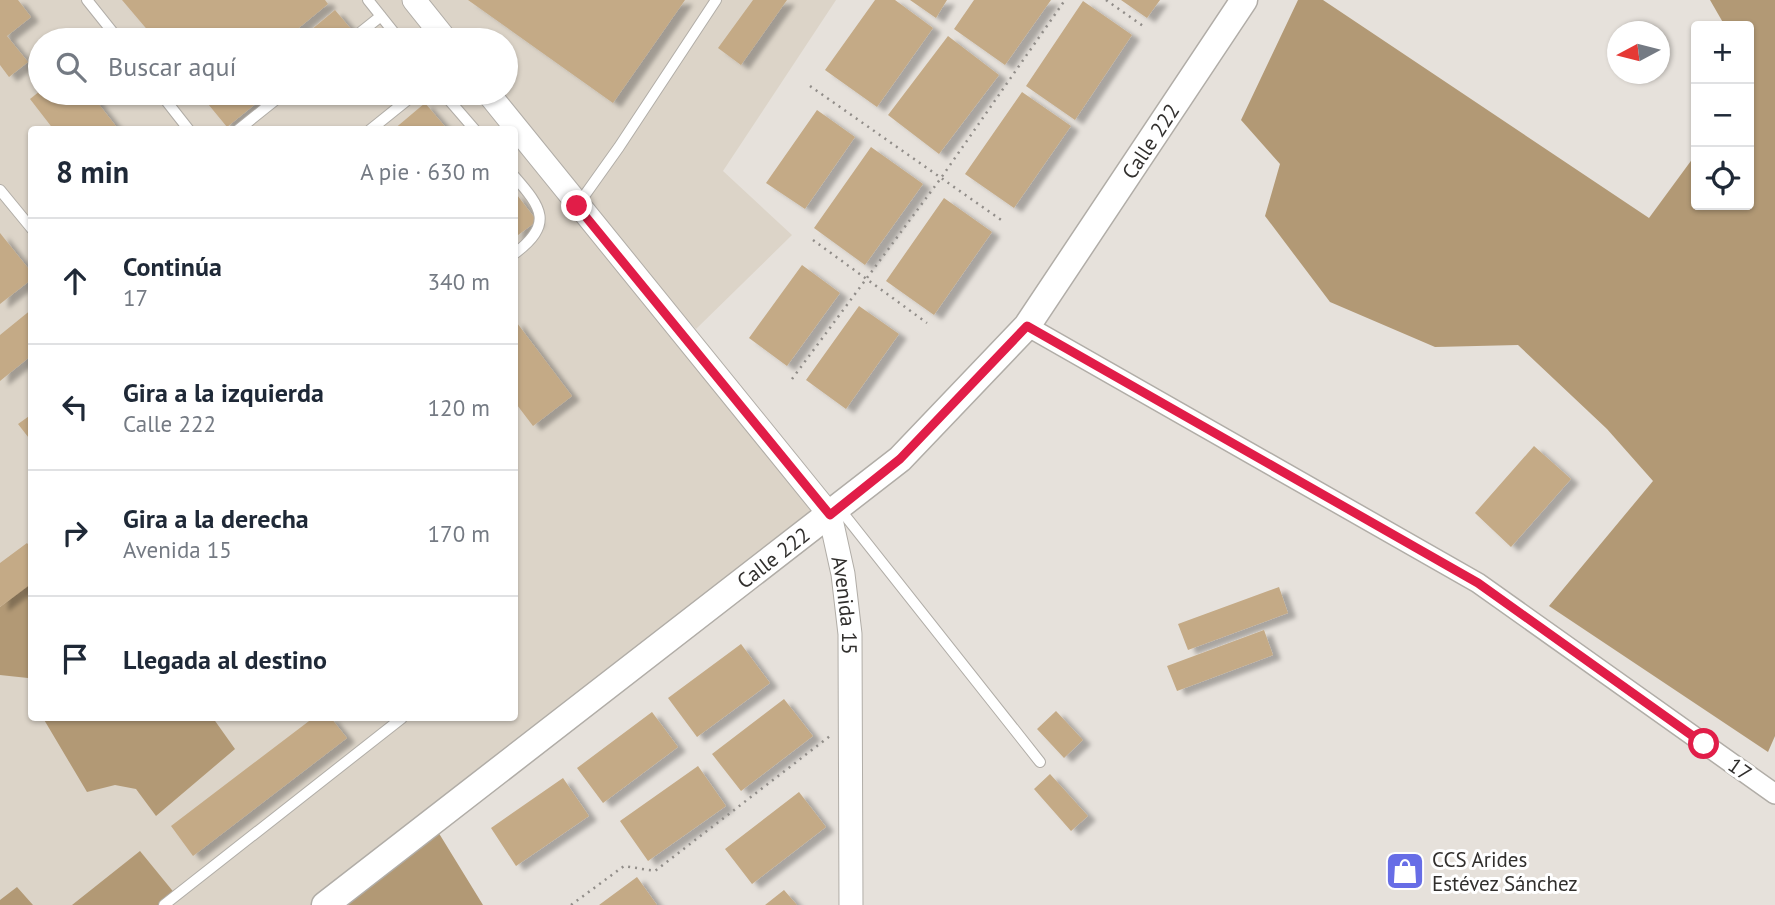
<!DOCTYPE html>
<html lang="es">
<meta charset="utf-8">
<style>
:root{--surface:#fff;--page:#f2f2f3;--text:#1f2937;--muted:#747a83;--line:#e0e1e3}
body{margin:0;font-family:"PT Sans",sans-serif;background:var(--page);color:var(--text)}
.controls{position:absolute;right:21px;top:21px;display:grid;overflow:hidden;border-radius:7px;box-shadow:0 2px 5px #0004}
.controls button{width:63px;height:63px;display:grid;place-items:center;padding:0;border:0;border-bottom:2px solid var(--line);background:var(--surface);color:var(--text);font:35px sans-serif}
.compass{position:absolute;left:1607px;top:21px;width:63px;height:63px;border-radius:50%;background:var(--surface);box-shadow:0 2px 5px #0004;rotate:263deg}
.stop{position:absolute;width:21px;height:21px;margin:-16px;border:5px solid #e11d48;border-radius:50%;background:#fff}
.stop.end{background:#e11d48;border-color:#fff;box-shadow:0 2px 7px #0008}
.list{margin:0;padding:0;list-style:none}
h2{display:flex;justify-content:space-between;align-items:center;height:91px;margin:0;padding:0 28px;font-size:30px}
h2 small{font-size:23px;font-weight:400;color:var(--muted)}
.list li{display:grid;grid-template-columns:46px 1fr auto;gap:21px;align-items:center;box-sizing:border-box;height:126px;padding:0 28px;border-top:2px solid var(--line)}
.list b{display:block;font-size:26px;white-space:nowrap}
.list p{margin:0;font-size:23px;white-space:nowrap;color:var(--muted)}
.list em{font-size:23px;font-style:normal;color:var(--muted)}
.icon{flex:none;width:38px;height:38px;fill:none;stroke:currentColor;stroke-width:2;stroke-linecap:round;stroke-linejoin:round}
.map{position:relative;flex:none;width:1775px;height:905px;overflow:hidden}
.search{position:absolute;background:var(--surface);box-shadow:0 2px 5px #0004;left:28px;top:28px;width:490px;height:77px;display:flex;align-items:center;gap:18px;box-sizing:border-box;padding:0 24px;border-radius:38px;color:var(--muted);font-size:26px}
.panel{position:absolute;background:var(--surface);box-shadow:0 2px 5px #0004;left:28px;top:126px;width:490px;height:595px;border-radius:7px}
.map>svg:first-child{display:block}
</style>
<div class="map">
<svg width="1775" height="905" viewBox="0 0 1775 905">
<defs>
<filter id="shadow"><feDropShadow dx="8" dy="4.5" stdDeviation="2" flood-color="#0004"/></filter>
</defs>
<rect width="100%" height="100%" fill="#e6e1db"/>
<!-- built -->
<path fill="#dcd4c8" d="M0 0H402L434 40H40V93H475L504 129 32 130V718H514L515 142 570 212 488 93H506V40H446L414 0H836L723 171 792 235 696 329 586 215 830 515 325 905H0Z"/>
<!-- forest -->
<path fill="#b29975" d="M1298 0H1323L1649 218 1696 154V205H1749V82L1753 75 1749 67V26H1725L1710 0H1775V736L1768 752 1549 606 1653 481 1607 429 1518 345 1435 347 1330 302 1265 216 1280 164 1241 120Z
M31 583V690L28 678 0 675V607Z
M43 718H213L235 749 156 816 136 789 115 785 87 792Z
M432 822 483 905H325Z
M140 851 176 895 163 905H72Z
M17 887 33 905H0V900Z"/>
<!-- building -->
<path fill="#c4aa86" filter="url(#shadow)" d="M0 0H18L31 17 7 36 28 62 9 77 0 65Z
M122 0H325L328 4 284 40H156Z
M468 0H685L613 103Z
M753 0H787L741 65 718 48Z
M875 0H895L933 28 877 107 825 70Z
M910 0H947L936 18Z
M974 0H1051L1005 65 954 29Z
M1121 0H1160L1147 18Z
M1083 1 1132 35 1075 120 1026 86Z
M335 10 351 29 338 40H299Z
M948 36 999 75 939 154 888 115Z
M40 91V93H90L119 130H54L30 99Z
M1022 92 1071 126 1014 208 965 174Z
M199 93H252L259 101 227 127Z
M425 103 448 130H393Z
M817 110 855 137 805 209 766 183Z
M871 147 923 184 865 265 814 228Z
M514 191 537 221 514 238Z
M944 198 992 232 934 315 886 281Z
M0 233 32 273V279L0 304Z
M802 265 840 293 787 366 749 338Z
M859 306 899 334 846 409 806 380Z
M32 309V355L0 381V335Z
M514 319 572 396 533 426 514 401Z
M32 414V442L18 424Z
M1534 446 1571 479 1511 547 1475 513Z
M27 543 32 549V583L0 607V563Z
M1279 587 1288 613 1188 650 1178 624Z
M1264 630 1273 655 1177 691 1167 666Z
M741 644 770 683 697 737 668 698Z
M784 699 813 736 741 791 712 754Z
M1056 711 1083 740 1064 758 1037 729Z
M652 712 678 747 603 803 577 768Z
M313 718H331L347 738 193 856 171 826Z
M698 766 726 806 648 861 620 821Z
M1050 774 1088 816 1071 831 1034 789Z
M563 778 589 816 516 866 491 828Z
M799 792 826 827 752 884 725 849Z
M637 877 657 905H599Z
M784 890 797 905H765Z"/>
<g fill="none" stroke-linecap="round" stroke-linejoin="round">
<!-- service casing -->
<g stroke="#b1ada7" stroke-width="12">
<path id="service" d="M87 0 119 40
M368 0 400 40
M351 40 381 16
M160 93 189 130
M443 93 475 130
M238 130 284 93
M370 130 416 93
M514 176C542 208 554 224 514 254
M0 190 32 229
M577 206 619 147 716 0
M839 508 1040 762
M164 905 402 718"/>
</g>
<!-- minor casing -->
<g stroke="#b1ada7" stroke-width="22">
<path id="minor" d="M1027 326 1478 583 1775 794"/>
</g>
<!-- tertiary casing -->
<g stroke="#b1ada7" stroke-width="25">
<g id="tertiary">
<path d="M414 0 446 40"/>
<path id="s1" d="M488 93 830 515 843 574 850 634 851 905"/>
</g>
</g>
<!-- secondary casing -->
<g stroke="#b1ada7" stroke-width="29">
<g id="secondary">
<path id="s2" d="M325 905 900 459 1027 326 1244 0"/>
</g>
</g>
<!-- path -->
<path stroke="#918d89" stroke-width="2.5" stroke-dasharray="2 5" stroke-linecap="butt" d="M1106 0 1143 26
M810 86 1004 222
M813 240 927 323
M792 379 941 178 1065 0
M571 905 624 866 655 871 830 736"/>
<!-- service -->
<use href="#service" stroke="#fff" stroke-width="10"/>
<!-- minor -->
<use href="#minor" stroke="#fff" stroke-width="19"/>
<!-- tertiary -->
<use href="#tertiary" stroke="#fff" stroke-width="23"/>
<!-- secondary -->
<use href="#secondary" stroke="#fff" stroke-width="26"/>
</g>
<g fill="none" stroke-linecap="round" stroke-linejoin="round">
<!-- route -->
<path stroke="#e11d48" stroke-width="9" d="M577 206 830 515 900 459 1027 326 1478 583 1704 744"/>
</g>
<!-- icons -->
<defs>
<g id="shop-square" transform="scale(2.0125)"><rect x="-9" y="-9" width="18" height="18" rx="4" fill="#676de6" stroke="#fff"/><path d="M-5-2.5h2.3a2.7 3.5 0 0 1 5.4 0H5L5.5 6h-11ZM-1.5-2.5h3a1.5 2.3 0 0 0-3 0Z" fill="#fff"/></g>
</defs>
<g fill-rule="evenodd">
<use href="#shop-square" x="1405" y="871"/>
</g>
<g text-anchor="middle" dominant-baseline="central" stroke-width="6" stroke-linejoin="round" paint-order="stroke">
<!-- street labels -->
<g font-size="21" fill="#312f2d" stroke="#fff">
<text stroke="none"><textPath href="#s2" startOffset="1134">Calle 222</textPath></text>
<text stroke="none"><textPath href="#s2" startOffset="567">Calle 222</textPath></text>
<text stroke="none"><textPath href="#s1" startOffset="635">Avenida 15</textPath></text>
<text transform="translate(1740 769) rotate(35)">17</text>
</g>
<!-- poi labels -->
<g font-size="21" fill="#312f2d" stroke="#fff" text-anchor="start">
<text x="1432" y="859">CCS Arides<tspan x="1432" dy="24">Estévez Sánchez</tspan></text>
</g>
</g>
</svg>
<div class="controls">
<button>+</button>
<button>−</button>
<button><svg class="icon" aria-label="locate" viewBox="0 0 24 24"><circle cx="12" cy="12" r="6"/><path d="M12 2v4M12 18v4M2 12h4M18 12h4"/></svg></button>
</div>
<svg class="compass" viewBox="-18 -18 36 36"><path d="M0-13l5 13h-10z" fill="#e53935"/><path d="M0 13l5-13h-10z" fill="#747a83"/></svg>
<div class="stop" style="left:1704px;top:744px"></div>
<div class="stop end" style="left:577px;top:206px"></div>
<div class="search"><svg class="icon" aria-label="search" viewBox="0 0 24 24"><circle cx="10" cy="10" r="6"/><path d="M15 15l6 6"/></svg>Buscar aquí</div>
<section class="panel">
<h2>8 min<small>A pie · 630 m</small></h2>
<ul class="list">
<li><svg class="icon" aria-label="ahead" viewBox="0 0 24 24"><path d="M12 20V5M6 11l6-6 6 6"/></svg><div><b>Continúa</b><p>17</p></div><em>340 m</em></li>
<li><svg class="icon" aria-label="left" viewBox="0 0 24 24"><path d="M17 20v-9H6M10 6l-5 5 5 5"/></svg><div><b>Gira a la izquierda</b><p>Calle 222</p></div><em>120 m</em></li>
<li><svg class="icon" aria-label="right" viewBox="0 0 24 24"><path d="M7 20v-9h11M14 6l5 5-5 5"/></svg><div><b>Gira a la derecha</b><p>Avenida 15</p></div><em>170 m</em></li>
<li><svg class="icon" aria-label="arrive" viewBox="0 0 24 24"><path d="M6 21V4h12l-3 4 3 4H6"/></svg><div><b>Llegada al destino</b></div></li>
</ul>
</section>
</div>
